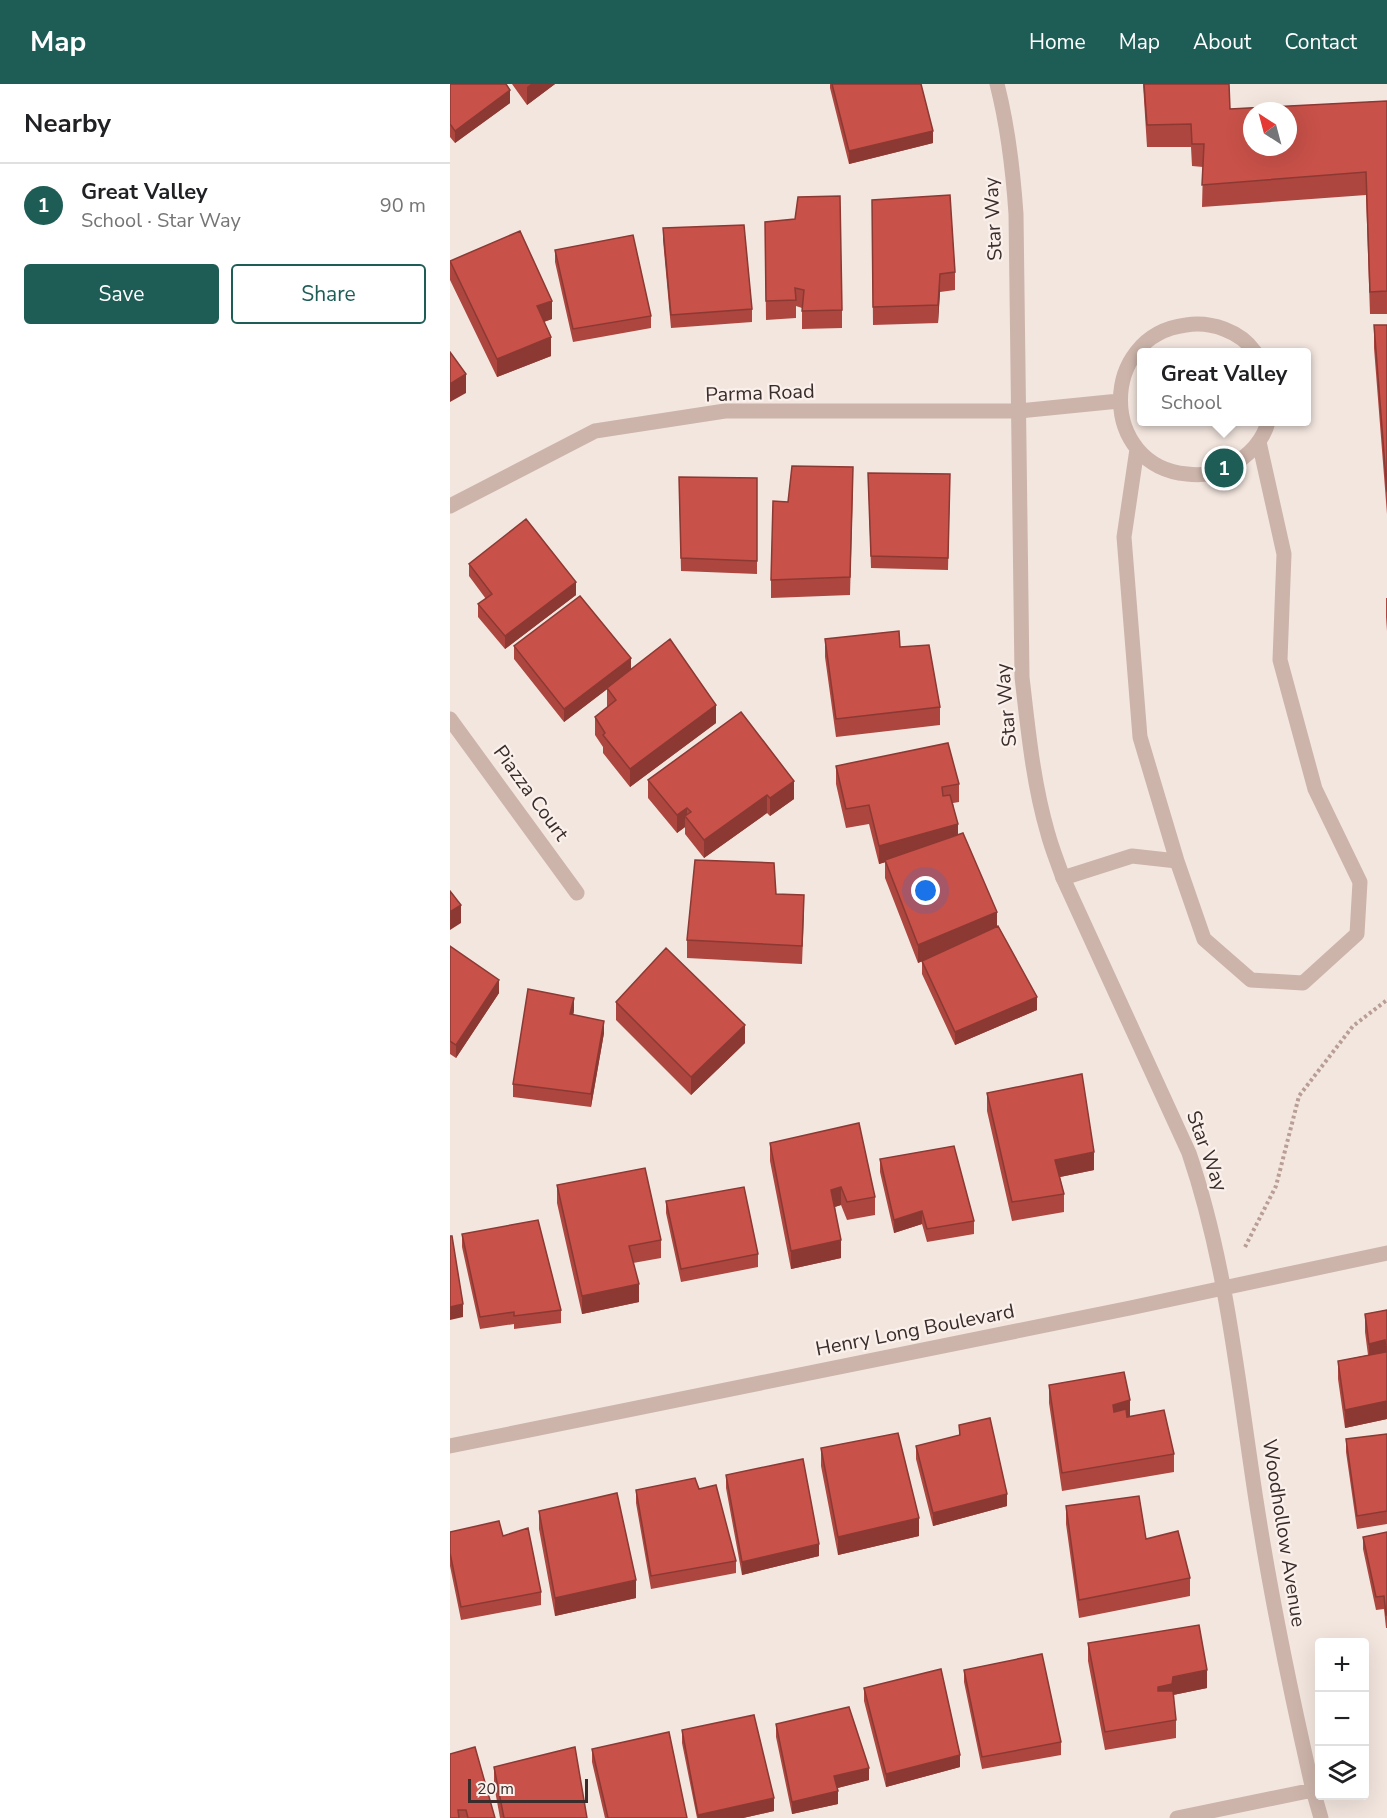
<!DOCTYPE html>
<meta charset="utf-8">
<style>
body{margin:0;font-family:"Nunito Sans",sans-serif;background:#f2f2f2;color:#202124}
.controls{position:absolute;right:18px;bottom:18px;display:grid;overflow:hidden;border-radius:6px;box-shadow:0 6px 24px #0002}
.controls button{width:54px;height:54px;display:grid;place-items:center;padding:0;border:0;border-bottom:2px solid #e0e0e0;background:#fff;color:#202124;font:30px sans-serif}
.compass{position:absolute;left:793px;top:18px;width:54px;height:54px;border-radius:50%;background:#fff;box-shadow:0 6px 24px #0002;rotate:324deg}
.scale{position:absolute;left:18px;bottom:15px;width:120px;box-sizing:border-box;padding-left:6px;border:3px solid #3a2c2a;border-top:0;font-size:16px;line-height:21px;white-space:nowrap;color:#3a2c2a;-webkit-text-stroke:4px #fbf1ec;paint-order:stroke}
.you{position:absolute;left:476px;top:807px;width:21px;height:21px;margin:-15px;border:4px solid #fff;border-radius:50%;background:#1a73e8;box-shadow:0 0 0 9px #1a73e833}
.badge{display:grid;place-items:center;width:39px;height:39px;border-radius:50%;background:#1e5c56;color:#fff;font-size:20px;font-weight:700}
.pin{position:absolute;translate:-50% -50%;border:3px solid #fff;box-shadow:0 2px 6px #0006}
.popup{position:absolute;left:687px;top:264px;width:174px;height:78px;box-sizing:border-box;display:grid;place-content:center;border-radius:6px;background:#fff;filter:drop-shadow(0 2px 4px #0005);font-size:20px;white-space:nowrap;color:#757577}
.popup b{font-size:22px;color:#202124}
.popup::after{content:'';position:absolute;left:50%;top:100%;margin-left:-12px;border:12px solid transparent;border-top-color:#fff}
.list{margin:0;padding:0;list-style:none}
h2{display:flex;justify-content:space-between;align-items:center;height:78px;margin:0;padding:0 24px;font-size:26px}
h2 small{font-size:20px;font-weight:400;color:#757577}
.list li{display:grid;grid-template-columns:39px 1fr auto;gap:18px;align-items:center;box-sizing:border-box;height:84px;padding:0 24px;border-top:2px solid #e0e0e0}
.list b{display:block;font-size:22px;white-space:nowrap}
.list p{margin:0;font-size:20px;white-space:nowrap;color:#757577}
.list em{font-size:20px;font-style:normal;color:#757577}
.actions{display:flex;gap:12px;padding:18px 24px}
.actions a{flex:1;padding:14px 0;border:2px solid #1e5c56;border-radius:6px;text-align:center;font-size:21px;color:#1e5c56}
.actions .main{background:#1e5c56;color:#fff}
.icon{flex:none;width:33px;height:33px;fill:none;stroke:currentColor;stroke-width:2;stroke-linecap:round;stroke-linejoin:round}
.map{position:relative;flex:none;width:937px;height:1734px;overflow:hidden}
header{display:flex;align-items:center;gap:36px;box-sizing:border-box;height:84px;padding:0 30px;background:#1e5c56;color:#fff}
header strong{font-size:28px}
nav{display:flex;gap:33px;margin-inline-start:auto;font-size:21px}
main{display:flex}
aside{flex:1;background:#fff}
.map>svg:first-child{display:block}
</style>
<header>
<strong>Map</strong>
<nav><a>Home</a><a>Map</a><a>About</a><a>Contact</a></nav>
</header>
<main>
<aside>
<h2>Nearby<small></small></h2>
<ul class="list">
<li><span class="badge">1</span><div><b>Great Valley</b><p>School · Star Way</p></div><em>90 m</em></li>
</ul>
<div class="actions"><a class="main">Save</a><a>Share</a></div>
</aside>
<div class="map">
<svg width="937" height="1734" viewBox="0 0 937 1734">
<rect width="100%" height="100%" fill="#f3e6df"/>
<g fill="none" stroke-linecap="round" stroke-linejoin="round">
<path stroke="#b89e95" stroke-width="4" stroke-dasharray="3 3" stroke-linecap="butt" d="M795 1163 826 1102 849 1012 903 942 937 916"/>
<path stroke="#ccb4aa" stroke-width="15" d="M805 268C790 247 761 237 736 241 648 252 649 382 737 390 753 392 767 390 781 382 798 372 813 357 818 338
M569 327 669 317
M687 365 674 453 690 653 727 777 754 855 801 896 853 899 907 850 910 798 865 705 830 576 834 470 809 358
M613 794 682 772 727 777"/>
<path stroke="#ccb4aa" stroke-width="15" d="M547 0C558 43 563 86 566 130L572 593C578 645 583 699 598 750 602 765 608 779 613 794L739 1069C777 1181 788 1299 806 1416 821 1514 841 1610 863 1706L871 1734
M0 422 145 347 275 327H569
M0 635 127 809
M0 1362 680 1224 937 1169
M727 1734 863 1706"/>
</g>
<path fill="#ac463f" d="M0 0 60 19 5 59 0 53Z
M62 0H105L77 21Z
M380 0H471L483 59 399 80 380 4Z
M693 0H779L780 25 937 17V230H920L916 111 752 123 753 83 742 82 741 63H697Z
M422 116 505 188V206L490 208 488 239 423 241Z
M315 138 392 226V244L352 245V224L346 222V234L316 236Z
M213 144 302 225V238L221 244 213 156Z
M105 166 201 232V244L123 258 105 178Z
M0 177 102 235 94 238 101 272 47 293 0 196Z
M924 241H937V430L924 264Z
M418 389 500 390 498 486 421 484Z
M229 393 307 394V490L231 487Z
M403 401 400 511 321 514V496L338 418Z
M19 480 126 511 55 565 28 533V520L36 515 19 492Z
M936 514H937V547L936 533Z
M375 555 450 563 490 623V641L386 653 375 573Z
M64 562 181 585 266 639 180 703 153 669V663L145 651V633L157 623V605L114 638 64 575Z
M291 628 344 715 320 732 317 729 254 774 235 750V743L227 749 198 714V696Z
M386 682 509 700V718L503 719 508 750 547 842 587 926 505 961 472 890V877L468 879 435 794V778L429 780 419 740 396 744 386 700Z
M326 810 354 829 352 880 237 874V856Z
M0 862 49 909 6 974 0 970Z
M166 918 295 959 241 1011 166 936Z
M124 927 123 931 154 949 141 1023 63 1013V1000Z
M537 1009 644 1086 610 1093 614 1110V1128L562 1137 537 1027Z
M320 1059 425 1113V1131L397 1136 391 1121 385 1123 391 1174 341 1185 320 1077Z
M430 1075 524 1137V1150L477 1158 472 1140 444 1149 430 1088Z
M107 1101 211 1156V1174L183 1179 189 1218 132 1230 107 1119Z
M216 1117 308 1170V1183L231 1198 216 1129Z
M12 1150 111 1226V1239L64 1245V1240L30 1245 12 1163Z
M937 1226V1335L895 1344 888 1295V1277L918 1271 915 1248V1230Z
M599 1301 724 1370V1388L612 1407 599 1319Z
M509 1341 557 1422 483 1442 466 1375V1362L509 1352Z
M937 1350V1440L907 1445 896 1368V1355Z
M371 1364 469 1452 388 1471 371 1382Z
M276 1391 369 1472 292 1491 276 1404Z
M249 1405 286 1477V1489L201 1505 186 1419V1406Z
M616 1422 696 1455 740 1494V1512L629 1534 616 1440Z
M89 1427 186 1514 105 1532 89 1445Z
M0 1448 91 1508V1521L11 1536 0 1482Z
M937 1448V1544H936L934 1525 926 1526 913 1465V1453Z
M638 1559 757 1604 723 1611 726 1636V1654L655 1666 638 1577Z
M514 1586 611 1658V1671L532 1685 514 1598Z
M414 1604 510 1683 436 1703 414 1617Z
M326 1640 419 1696 387 1704 388 1720 342 1730 326 1653Z
M232 1646 324 1727 293 1734H247L232 1659Z
M142 1665 237 1734H155L142 1678Z
M0 1670 45 1734H0Z
M44 1683 137 1734H50L44 1701Z"/>
<path fill="#8c3933" d="M81 0H105L77 21V3Z
M60 6V19L5 59V47Z
M483 47V59L399 80V67Z
M490 190V208L488 239V221Z
M102 217V235L87 240V222Z
M101 253V272L47 293V275Z
M16 290V309L0 318V300Z
M126 498V511L55 565V552Z
M181 574V587L114 638V625Z
M266 621V639L180 703V685Z
M344 697V715L320 732V714Z
M317 711V729L254 774V756Z
M237 724V735L235 732V743L227 749V731Z
M508 740V758L429 780V762Z
M11 821V839L0 846V828Z
M547 828V846L468 879V861Z
M49 896V909L6 974V961Z
M587 913V926L505 961V948Z
M124 914V927L120 943V930Z
M154 937V949L141 1023V1010Z
M295 941V959L241 1011V993Z
M644 1068V1086L605 1094V1076Z
M391 1103V1121L381 1124V1106Z
M472 1127V1140L444 1149V1136Z
M391 1156V1174L341 1185V1167Z
M189 1200V1218L132 1230V1212Z
M13 1220V1233L0 1236V1223Z
M935 1256V1275L919 1278V1260Z
M680 1316V1334L663 1339V1321Z
M937 1317V1335L895 1344V1326Z
M557 1410V1422L483 1442V1429Z
M469 1434V1452L388 1471V1453Z
M369 1460V1472L292 1491V1478Z
M186 1496V1514L105 1532V1514Z
M757 1586V1604L723 1611 708 1621V1603L723 1593Z
M510 1671V1683L436 1703V1690Z
M419 1684V1696L384 1705V1692Z
M388 1707V1720L342 1730V1718Z
M324 1714V1727L293 1734H248V1731Z"/>
<path fill="#c85149" stroke="#8c3933" stroke-width="1.5" fill-rule="evenodd" d="M0 0H56L60 6 5 47 0 40Z
M382 0H471L483 47 399 67Z
M694 0H779L780 25 937 17V207L920 208 916 88 752 101 754 60H742L741 40 697 41ZM802 27H838V63H802Z
M500 111 505 188 490 190 488 221 423 223 422 116Z
M390 112 392 226 352 227 354 206 345 204 346 216 316 217 315 138 345 135 348 113Z
M294 141 302 225 221 231 213 144Z
M70 147 102 217 87 222 101 253 47 275 0 177Z
M183 151 201 232 123 245 105 166Z
M924 241H937V408Z
M0 268 16 290 0 300Z
M342 382 403 383 400 493 321 496 323 417 338 418Z
M418 389 500 390 498 474 421 472Z
M229 393 307 394V477L231 474Z
M76 435 126 498 55 552 28 520 42 510 19 480Z
M130 512 181 574 114 625 64 562Z
M449 547 450 563 479 561 490 623 386 635 375 555Z
M220 555 266 621 180 685 153 651 155 649 145 633 166 616 157 604Z
M291 628 344 697 320 714 317 711 254 756 235 732 241 728 237 724 227 731 198 696Z
M498 659 509 700 492 703 493 712 500 711 508 740 429 762 419 721 396 725 386 682Z
M513 749 547 828 468 861 435 776Z
M245 776 324 779 326 810 354 811 352 862 237 856Z
M0 807 11 821 0 828Z
M548 842 587 913 505 948 472 877Z
M0 862 49 896 6 961 0 957Z
M216 864 295 941 241 993 166 918Z
M78 905 124 914 120 930 154 937 141 1010 63 1000Z
M632 990 644 1068 605 1076 614 1110 562 1118 537 1009Z
M409 1039 425 1113 397 1118 391 1103 381 1106 391 1156 341 1167 320 1059Z
M504 1062 524 1137 477 1145 472 1127 444 1136 430 1075Z
M195 1084 211 1156 179 1162 189 1200 132 1212 107 1101Z
M294 1103 308 1170 231 1185 216 1117Z
M88 1136 111 1226 64 1232V1228L30 1233 12 1150Z
M0 1152H2L13 1220 0 1223Z
M937 1226V1317L895 1326 888 1277 936 1268 935 1256 919 1260 915 1230Z
M674 1288 680 1316 663 1321 664 1328 676 1325 677 1333 714 1326 724 1370 612 1389 599 1301Z
M540 1334 557 1410 483 1429 466 1362 510 1351 509 1341Z
M448 1349 469 1434 388 1453 371 1364Z
M937 1350V1427L907 1432 896 1355Z
M353 1375 369 1460 292 1478 276 1391Z
M245 1394 249 1405 266 1401 286 1477 201 1492 186 1406Z
M167 1409 186 1496 105 1514 89 1427Z
M689 1412 696 1455 728 1447 740 1494 629 1516 616 1422Z
M49 1437 53 1452 78 1444 91 1508 11 1523 0 1469V1448Z
M937 1448V1531H936L934 1512 926 1513 913 1453Z
M749 1541 757 1586 723 1593 722 1600 708 1603V1607H723L726 1636 655 1648 638 1559Z
M592 1570 611 1658 532 1673 514 1586Z
M491 1585 510 1671 436 1690 414 1604Z
M399 1623 419 1684 384 1692 388 1707 342 1718 326 1640Z
M304 1631 324 1714 248 1731 232 1646Z
M219 1648 237 1734H158L142 1665Z
M25 1663 45 1734H18L16 1726H8L9 1734H0V1670Z
M125 1663 137 1734H54L44 1683Z"/>
<g text-anchor="middle" dominant-baseline="central" stroke-width="4.5" stroke-linejoin="round" paint-order="stroke">
<g font-size="20" fill="#3a2c2a" stroke="#fbf1ec">
<text transform="translate(543 135) rotate(-93)">Star Way</text>
<text transform="translate(310 309) rotate(-2)">Parma Road</text>
<text transform="translate(556 621) rotate(-95)">Star Way</text>
<text transform="translate(81 709) rotate(54)">Piazza Court</text>
<text transform="translate(757 1067) rotate(70)">Star Way</text>
<text transform="translate(465 1246) rotate(-11)">Henry Long Boulevard</text>
<text transform="translate(834 1449) rotate(81)">Woodhollow Avenue</text>
</g>
</g>
</svg>
<div class="controls">
<button>+</button>
<button>−</button>
<button><svg class="icon" aria-label="layers" viewBox="0 0 24 24"><path d="M12 4l9 5-9 5-9-5zM3 14l9 5 9-5"/></svg></button>
</div>
<svg class="compass" viewBox="-18 -18 36 36"><path d="M0-13l5 13h-10z" fill="#e53935"/><path d="M0 13l5-13h-10z" fill="#757577"/></svg>
<div class="scale">20 m</div>
<div class="you"></div>
<div class="pin badge" style="left:774px;top:384px">1</div>
<div class="popup"><b>Great Valley</b>School</div>
</div>
</main>
